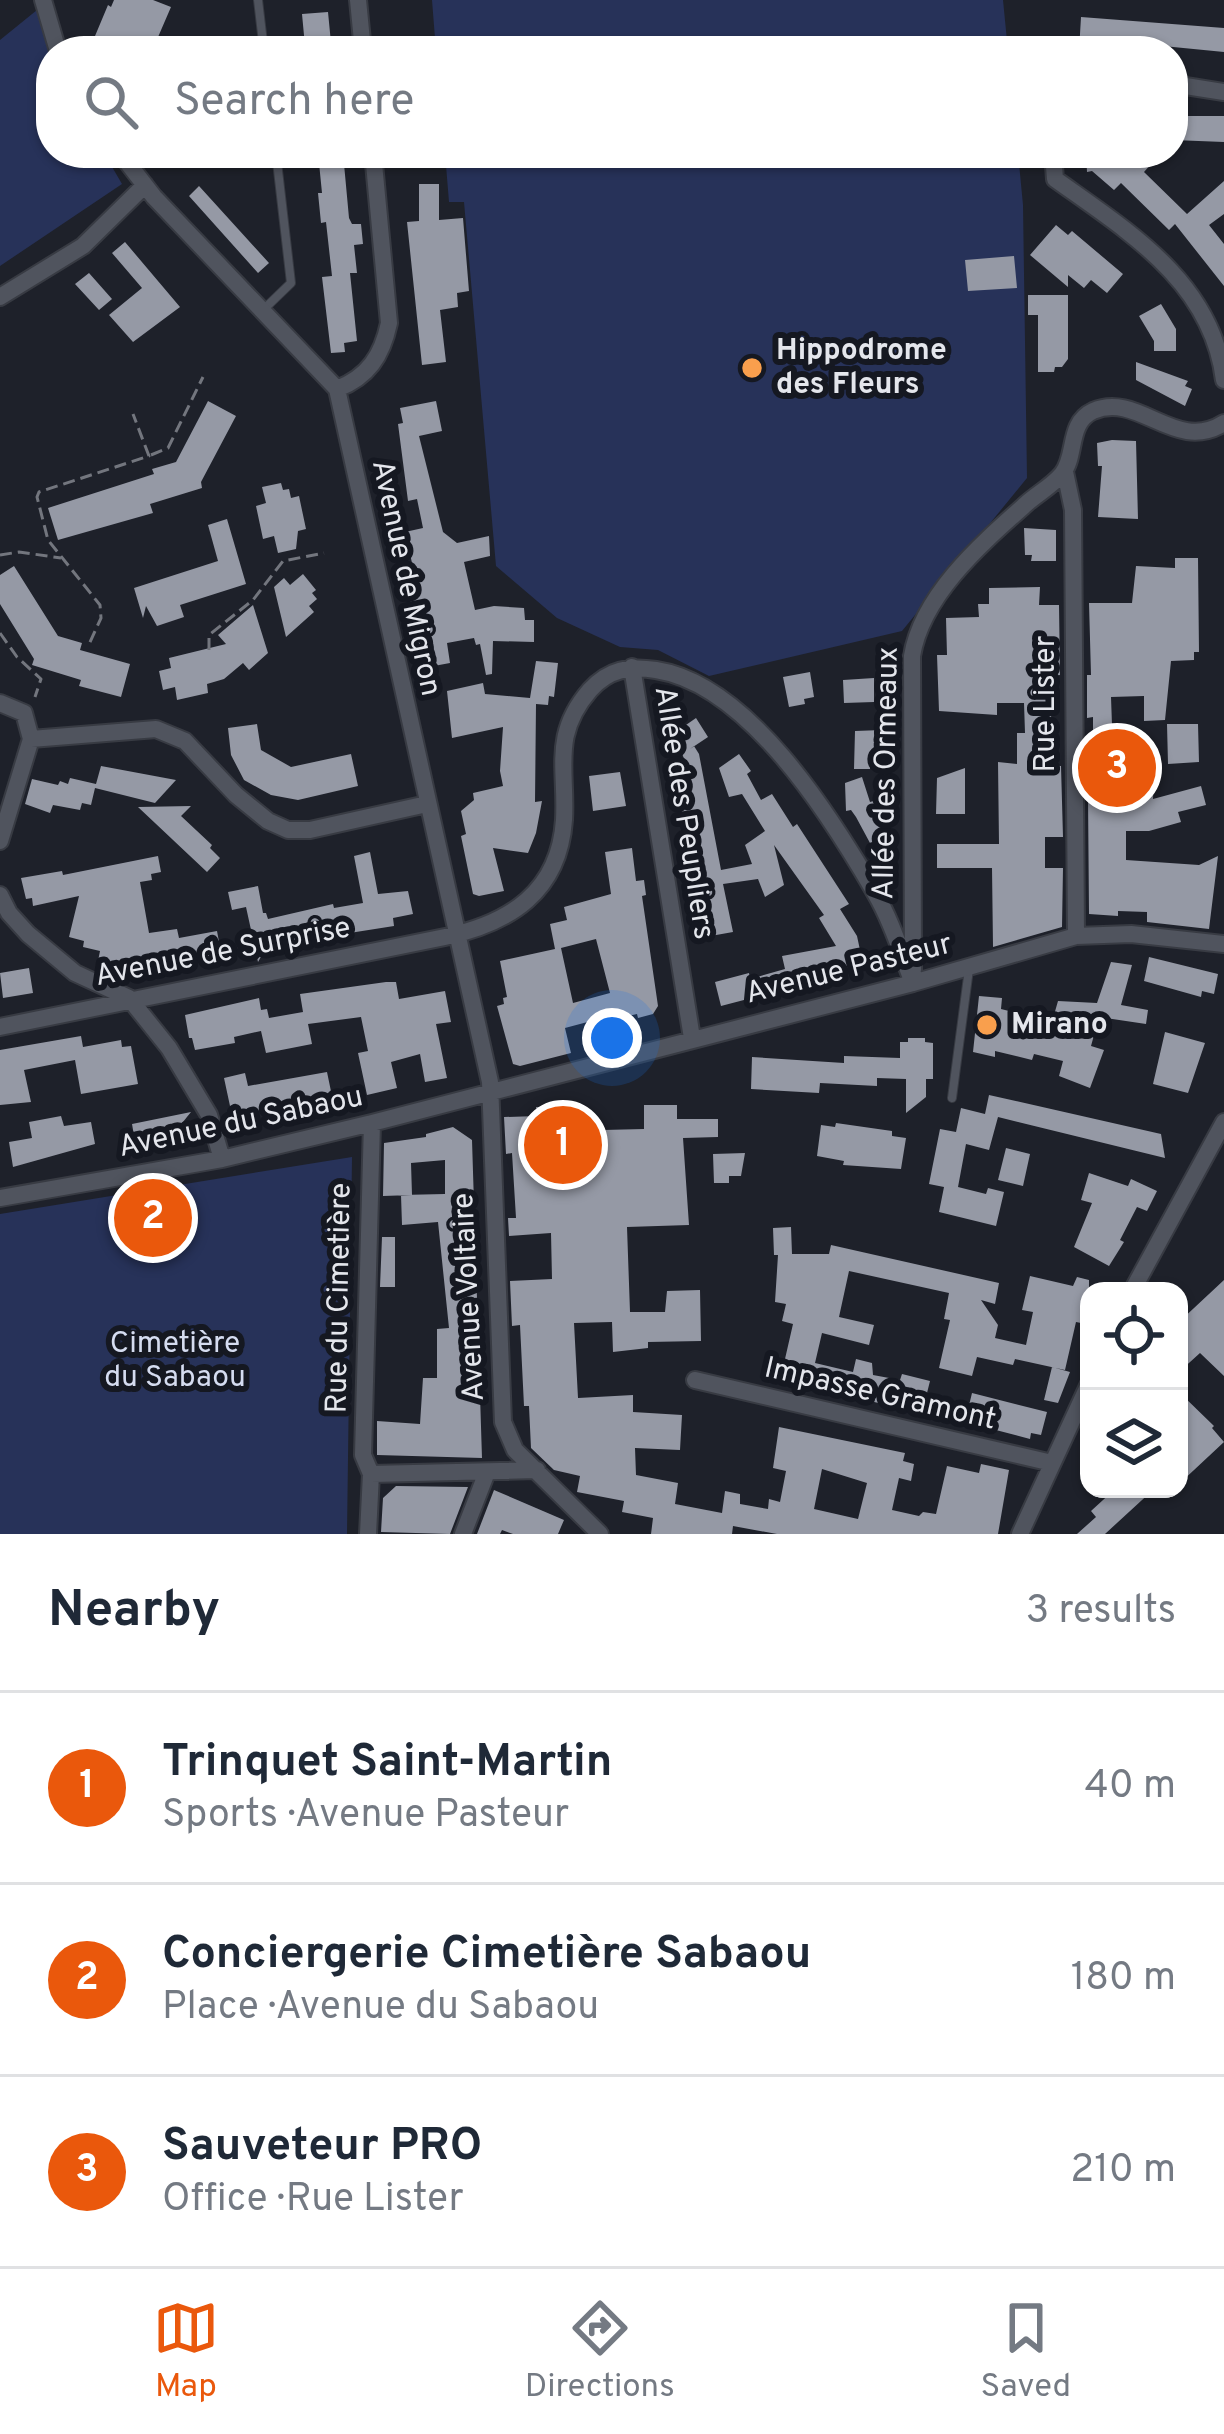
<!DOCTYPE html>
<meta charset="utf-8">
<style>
body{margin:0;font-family:Overpass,sans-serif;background:#f2f2f3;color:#1f2937}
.controls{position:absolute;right:36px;bottom:36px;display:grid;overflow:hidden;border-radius:24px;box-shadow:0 3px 9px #0004}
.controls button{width:108px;height:108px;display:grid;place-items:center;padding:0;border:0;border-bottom:3px solid #e0e1e3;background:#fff;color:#1f2937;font:60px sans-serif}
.you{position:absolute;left:612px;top:1038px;width:42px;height:42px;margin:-30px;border:9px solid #fff;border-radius:50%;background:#1a73e8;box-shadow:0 0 0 18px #1a73e833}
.badge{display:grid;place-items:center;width:78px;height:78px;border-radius:50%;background:#ea580c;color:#fff;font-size:39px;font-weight:700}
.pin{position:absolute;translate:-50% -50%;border:6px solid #fff;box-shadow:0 3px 12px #0006}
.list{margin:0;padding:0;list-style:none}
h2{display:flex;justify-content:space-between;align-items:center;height:156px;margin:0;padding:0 48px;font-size:51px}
h2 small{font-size:39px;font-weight:400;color:#747a83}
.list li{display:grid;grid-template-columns:78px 1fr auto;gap:36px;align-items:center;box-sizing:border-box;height:192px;padding:0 48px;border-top:3px solid #e0e1e3}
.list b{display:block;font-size:45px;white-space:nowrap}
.list p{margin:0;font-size:39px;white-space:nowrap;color:#747a83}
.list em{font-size:39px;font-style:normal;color:#747a83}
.icon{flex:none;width:66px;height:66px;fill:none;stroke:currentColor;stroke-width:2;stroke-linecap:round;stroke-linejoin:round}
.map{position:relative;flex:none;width:1224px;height:1534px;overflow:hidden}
.search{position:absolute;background:#fff;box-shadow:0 3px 9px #0004;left:36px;right:36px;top:36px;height:132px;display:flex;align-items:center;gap:30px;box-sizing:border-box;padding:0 42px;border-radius:48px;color:#747a83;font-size:45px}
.sheet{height:732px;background:#fff}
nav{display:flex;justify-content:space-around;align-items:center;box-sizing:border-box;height:168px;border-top:3px solid #e0e1e3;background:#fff;font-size:33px;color:#747a83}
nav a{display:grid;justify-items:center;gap:6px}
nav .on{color:#ea580c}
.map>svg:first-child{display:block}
</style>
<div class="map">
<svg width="1224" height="1534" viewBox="0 0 1224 1534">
<rect width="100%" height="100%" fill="#1e212a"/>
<path fill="#273259" d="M432 0H1003L1008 51H436Z
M37 10 52 51 51 153H104L122 184 0 266V40Z
M445 153H1018L1023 205 1027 478 902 631 709 676 658 650 620 647 557 618 496 566 464 202H449Z
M352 1157 347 1534H0V1214Z"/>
<path fill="#9599a5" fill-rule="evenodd" d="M114 0H153L171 7 152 51H126L95 36 108 5 111 7Z
M328 12 331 43 305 46 302 14Z
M1081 17 1224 28V52L1163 46 1162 51H1079Z
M1173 116H1224V142L1173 140Z
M318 153H343L349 218 352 224H361L363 244 354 245 357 273H350L357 341 344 343 345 352 331 353 322 277 332 276 326 222 321 223 318 193H322Z
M1086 153H1129L1152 163 1144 172 1187 214 1224 181V214L1209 225 1224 244V286L1175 224 1169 230 1121 183 1114 190 1092 171 1087 172Z
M419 184H439V220L463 218 469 291 457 293 458 307 440 310 446 362 422 365 407 222 419 221Z
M199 186 269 263 258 273 189 196Z
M1056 225 1068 235 1072 231 1123 274 1107 293 1091 280 1084 288 1068 275V287L1030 255Z
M125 242 180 307 133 342 109 315 142 288 112 253Z
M1014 256 1017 288 968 291 965 260Z
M89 273 112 299 99 310 75 284Z
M1028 295H1068V359L1062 367H1055L1054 372H1038V315H1028Z
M1161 304 1176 329V351H1154V341L1139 316Z
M1136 362 1188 381 1185 386 1192 389 1185 406 1136 380Z
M208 401 236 416 201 482 202 488 150 504 153 513 58 540 48 508 154 474 152 469 176 462Z
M436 401 442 431 419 436 443 532 457 543 489 536 490 556 464 562 475 610 494 606 524 608 525 620H534V642L493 641 492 674 486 675 480 644 476 645 474 638 447 643 450 663 423 668 406 587 417 585 405 532 423 528 417 499 408 501 398 424 403 423 400 408Z
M1112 440 1136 441 1138 519 1098 517 1102 466H1098L1097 443Z
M281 483 283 490 289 489 291 498 299 496 306 529 298 531 296 549 278 553 274 536 263 539 256 506 266 503 262 487Z
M227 519 246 584 180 605 184 617 157 626 146 606 143 618 134 588 218 561 208 525Z
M1024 528 1056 530V561H1031L1032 555H1025Z
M1175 558H1198L1199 652H1194V660L1171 661 1165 720 1144 721V696L1111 697 1112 725H1124L1125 755H1155L1153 799 1201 786 1206 805 1178 812 1181 822 1149 831H1126V860L1199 865 1218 856 1209 929 1147 922V912L1118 911V916L1089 914 1088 796H1110V749L1093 750V717L1087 718V675H1091L1089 603H1132L1136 566 1175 568Z
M14 566 58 636 82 643 80 650 130 664 121 697 79 686 81 680 32 665 34 659 0 604V575Z
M303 574 316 590 312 593 317 599 309 606 314 612 286 637 274 587 284 578 290 585Z
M1040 587 1039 605H1059L1060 675 1052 676 1050 765 1061 766 1063 837H1045V868H1063L1062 927 993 947 992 868H937V844H999L998 762 1017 764V733H1025L1024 703H997V715L939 711 937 655H947L946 618 979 617 978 604H989V588Z
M253 605 268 653 249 670 243 663 224 679 207 684 208 693 177 700 175 687 163 690 159 671 171 668 169 658 226 644 218 635Z
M536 661 558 663 554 697 549 696 548 705 536 704 535 802 542 801 536 833 528 853 493 848 504 891 479 896 473 894 461 836 466 834 461 811 474 800 473 793 503 786 500 771 503 727 452 738 447 691 483 683 485 694 530 698Z
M810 672 814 697 804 699 805 704 789 707 783 677Z
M874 678V702L844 703 843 680Z
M696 718 708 737 690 749 694 746 699 754 721 870 752 864 745 845 765 831 742 794 729 797 719 768 739 754 751 771 747 774 761 800 772 794 793 827 797 824 849 904 840 909 857 936 863 964 810 978 813 989 788 996 786 989 721 1006 715 982 749 973 750 979 785 969 782 956 836 946 819 918 824 915 774 845 784 885 765 897 758 879 723 884 733 932 705 937 697 888 684 890 681 878 694 875 680 802 672 782 692 776 673 734Z
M257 724 261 750 291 767 351 754 358 786 298 800 271 795 244 780 231 755 228 728Z
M1167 724H1198L1199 762 1168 764Z
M882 730V758H870V769H854L855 731Z
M101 766 176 780 155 803 95 788 91 805 82 803 80 810 53 805 50 813 25 804 32 779 58 785 60 781 68 784 70 778 96 784Z
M965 768V814H936L937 778Z
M620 772 626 806 593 811 589 776Z
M862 777 870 802 877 800 889 836 870 843 856 817 851 810 846 811 845 783Z
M191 806 181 816 212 845 210 848 220 858 207 872 138 807Z
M632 848 636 881 644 880 646 895 642 896 658 1006 653 1014 638 1018 637 1014 611 1020 610 1016 565 1028 571 1053 520 1066 513 1064 497 1006 504 1004 503 998 507 997 500 961 555 949 550 924 567 920 564 907 611 894 605 852ZM596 939 610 993 573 1003 561 948Z
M370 852 378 894 408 891 413 914 393 918 394 926 267 946 258 962 246 907 232 910 228 892 258 886 263 913H266L268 919 333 904 334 908 363 903 354 856Z
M158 856 161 872 151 874 152 880 140 882 149 933 177 929 179 938 217 931 222 958 154 967 153 961 114 968 98 961 100 951 83 947 84 941 69 937 79 896 33 906 32 898 26 899 21 878 62 871 63 875Z
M1149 957 1218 974 1214 994 1202 991 1201 997 1144 981Z
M1111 962 1132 965 1121 1005 1148 1010 1146 1024 1099 1017 1091 1046 1104 1050 1090 1088 1059 1076 1063 1061 1034 1054 1032 1060 995 1051V1057L973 1052 979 996 1002 998 1001 1009 1052 1022 1058 1001 1097 1003Z
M29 968 33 993 3 998 0 973Z
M386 982H396L399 999 445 991 451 1022 436 1024 447 1078 425 1082 420 1054 391 1062 397 1088 367 1095 358 1053 368 1051 361 1017 308 1024 312 1044 266 1053 261 1031 234 1037 235 1043 195 1050 192 1038H189L185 1015 259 998 261 1010 267 1009 269 1018 303 1012 300 994Z
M1165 1032 1205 1043 1188 1093 1153 1084Z
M81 1036 83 1047 121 1040 122 1047 131 1046 138 1084 81 1094 75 1060 24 1070 31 1102 0 1105V1050Z
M908 1038H925V1042L933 1043V1079H926V1097L906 1113V1079L877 1078V1086L820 1083 819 1093 751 1089 752 1057 844 1063V1056L900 1058V1042H908Z
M327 1072 333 1101 291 1109 293 1116 268 1121 266 1109 235 1115 233 1105 230 1106 224 1078 245 1073 248 1086Z
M989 1095 1161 1134 1165 1158 998 1117 989 1150 966 1144 958 1187 986 1194 988 1188 1004 1192 996 1226 939 1212 944 1187 929 1184 940 1129 956 1132 961 1108 985 1114Z
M644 1105H677V1119H718V1137L683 1138 689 1225 627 1227 630 1312H665L667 1291 700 1290 701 1341 648 1342V1348L613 1352 612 1322 574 1323 578 1398 633 1395V1412L682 1415 680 1450 635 1448 636 1475 678 1483 675 1504 722 1513 725 1491 740 1494V1504L768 1509 769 1499 780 1502 786 1471 773 1468 779 1427 905 1453 903 1461 914 1464 911 1481 899 1478 892 1510 919 1516 923 1512 936 1514 947 1466 979 1473 981 1464 1009 1470 998 1534H777L733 1526 732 1534H651L653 1518 622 1512 624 1501 577 1492 580 1476 554 1470 531 1448 529 1406H524L520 1325 512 1326 510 1281 552 1279 551 1233 509 1236 508 1218H516L512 1153 506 1154 504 1117 537 1116 536 1107 580 1106 581 1125 602 1124 603 1130 644 1129ZM822 1469 867 1483 858 1519 814 1509Z
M191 1112 170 1138 136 1147 132 1124Z
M61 1116 64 1126 91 1122 95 1144 13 1167 9 1142 32 1138 29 1122Z
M836 1123 892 1131V1136L906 1138 901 1169 843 1165 844 1161 817 1156 821 1125 835 1127Z
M453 1127 472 1140 482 1458 377 1455V1421L420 1424 423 1378H437V1329L449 1328 438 1222 402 1225 401 1195 445 1194V1160L411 1163 412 1195 383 1196 384 1143 426 1137V1134Z
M1006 1148 1030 1154 1023 1186 998 1180Z
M745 1153 741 1176H729V1183H714L713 1154Z
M1089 1173 1128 1186 1131 1179 1157 1191 1147 1211 1137 1207 1120 1240 1124 1242 1109 1266 1074 1247 1092 1203 1081 1200Z
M791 1227 792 1254H829L831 1245 999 1283 995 1304 981 1300 998 1325 995 1338 1026 1345 1033 1312 1022 1310 1030 1276 1073 1286 1077 1277 1089 1280V1317L1086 1324 1076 1322 1065 1370 1015 1359 1013 1365 977 1357 972 1376 939 1368 950 1320 944 1319 949 1293 849 1271 839 1317 874 1325 869 1345 822 1333 815 1363 853 1372 856 1359 872 1363 873 1375 900 1380 902 1374 930 1381 922 1413 822 1390 824 1382 782 1372 793 1324 782 1321 786 1304 775 1302 778 1255H774L773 1228Z
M382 1237H395V1287H380Z
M1224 1280V1376L1200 1353 1179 1372V1322Z
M1052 1367 1070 1372 1058 1403 1044 1400Z
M1179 1392 1214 1426 1212 1428 1224 1442 1179 1484Z
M972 1393 1047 1412 1041 1435 1031 1433 1030 1439 965 1422Z
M396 1486 468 1487 450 1534 381 1532 383 1498Z
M1115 1489H1154L1105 1534H1077L1096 1517 1091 1511Z
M494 1490 564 1520 558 1534H513L502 1530 500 1534H477Z"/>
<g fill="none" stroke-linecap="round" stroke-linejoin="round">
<defs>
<path id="lane" d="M258 0 264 51
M262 311 291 283 276 153
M952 1098 969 969"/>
<path id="street" d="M43 0 58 51
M358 0 363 51
M1173 84 1224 92
M120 153 154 197 337 389 490 1082 503 1422 515 1450 600 1534
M1053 153 1055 179C1129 232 1212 282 1224 380
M0 297 83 246 145 185
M337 389C368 377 382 356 389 323L373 153
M1065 472 1073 510 1076 936
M632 667 692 1038
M0 703 24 713 31 739 0 841
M31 739 156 729 185 741 236 795 268 821 288 830H310L427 804
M0 895 9 913 28 934 75 973 129 998 169 1048 209 1115 222 1159
M913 970 912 656C922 595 981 544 1026 504 1037 494 1052 486 1062 474 1077 456 1067 423 1093 411 1139 391 1175 454 1224 423
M0 1027 445 937C510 923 559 892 564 820 567 769 551 735 590 690 609 669 629 666 656 670 748 684 830 815 874 891 891 920 901 952 913 983
M0 1198 222 1159 372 1123 913 983 1076 936 1131 934 1224 944
M1132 1291 1224 1122
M695 1380 1052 1463
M371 1474 537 1470
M368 1534 371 1474 363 1455 372 1123
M463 1534 487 1472
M1020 1534 1089 1384"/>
</defs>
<use href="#lane" stroke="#383b43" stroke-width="10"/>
<use href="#street" stroke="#383b43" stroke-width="20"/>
<path stroke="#73767e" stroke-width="3" stroke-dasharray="12 6" stroke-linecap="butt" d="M151 455 168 448 203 377
M0 555 19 552 61 558
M0 633 17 657 41 679 35 697
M90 642 101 618 100 605 48 540 37 497 39 492 149 456 133 414
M209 650V635L253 600 283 561 324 553"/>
<use href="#lane" stroke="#50545e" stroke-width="8"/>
<use href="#street" stroke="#50545e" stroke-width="16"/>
</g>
<g fill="#f99f4d" stroke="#151821" stroke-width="4.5">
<circle cx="752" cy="368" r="12"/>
<circle cx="987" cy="1025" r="12"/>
</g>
<g text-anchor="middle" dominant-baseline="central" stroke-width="12" stroke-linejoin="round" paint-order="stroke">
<g font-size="30" font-weight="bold" fill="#e4e6ec" stroke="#151821" text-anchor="start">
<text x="776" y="351">Hippodrome<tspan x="776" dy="34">des Fleurs</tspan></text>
<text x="1011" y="1025">Mirano</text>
</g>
<g font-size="30" fill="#e4e6ec" stroke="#151821">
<text transform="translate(405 578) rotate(78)">Avenue de Migron</text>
<text transform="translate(1046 704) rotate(-90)">Rue Lister</text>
<text transform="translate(887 773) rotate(-89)">Allée des Ormeaux</text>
<text transform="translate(683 813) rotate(81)">Allée des Peupliers</text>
<text transform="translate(223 953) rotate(-11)">Avenue de Surprise</text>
<text transform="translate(849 970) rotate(-14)">Avenue Pasteur</text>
<text transform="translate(241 1123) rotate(-12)">Avenue du Sabaou</text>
<text transform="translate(470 1297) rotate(-93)">Avenue Voltaire</text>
<text transform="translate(340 1298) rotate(-89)">Rue du Cimetière</text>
<text transform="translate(880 1395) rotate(13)">Impasse Gramont</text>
</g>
<g font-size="30" fill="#d5dcf0" stroke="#151821">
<text x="175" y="1344">Cimetière<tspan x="175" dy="34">du Sabaou</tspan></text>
</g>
</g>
</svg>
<div class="controls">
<button><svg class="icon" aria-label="locate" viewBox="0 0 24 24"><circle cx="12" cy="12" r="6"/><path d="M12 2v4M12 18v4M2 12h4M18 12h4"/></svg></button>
<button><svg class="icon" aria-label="layers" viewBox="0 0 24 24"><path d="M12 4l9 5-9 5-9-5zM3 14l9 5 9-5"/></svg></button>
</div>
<div class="you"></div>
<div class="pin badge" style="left:563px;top:1145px">1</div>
<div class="pin badge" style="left:153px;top:1218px">2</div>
<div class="pin badge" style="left:1117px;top:768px">3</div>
<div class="search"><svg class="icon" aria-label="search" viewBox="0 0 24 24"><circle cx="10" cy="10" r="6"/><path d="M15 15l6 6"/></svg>Search here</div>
</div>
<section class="sheet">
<h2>Nearby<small>3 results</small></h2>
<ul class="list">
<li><span class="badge">1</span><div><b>Trinquet Saint-Martin</b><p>Sports · Avenue Pasteur</p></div><em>40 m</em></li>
<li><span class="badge">2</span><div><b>Conciergerie Cimetière Sabaou</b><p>Place · Avenue du Sabaou</p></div><em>180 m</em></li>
<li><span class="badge">3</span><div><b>Sauveteur PRO</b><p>Office · Rue Lister</p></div><em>210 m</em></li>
</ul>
</section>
<nav>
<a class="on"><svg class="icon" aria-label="map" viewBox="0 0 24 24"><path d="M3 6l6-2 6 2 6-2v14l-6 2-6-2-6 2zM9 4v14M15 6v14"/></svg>Map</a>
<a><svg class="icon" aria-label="directions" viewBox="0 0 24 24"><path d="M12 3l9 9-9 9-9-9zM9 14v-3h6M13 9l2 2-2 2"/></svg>Directions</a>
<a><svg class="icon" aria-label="saved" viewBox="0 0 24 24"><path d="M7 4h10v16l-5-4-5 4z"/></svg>Saved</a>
</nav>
